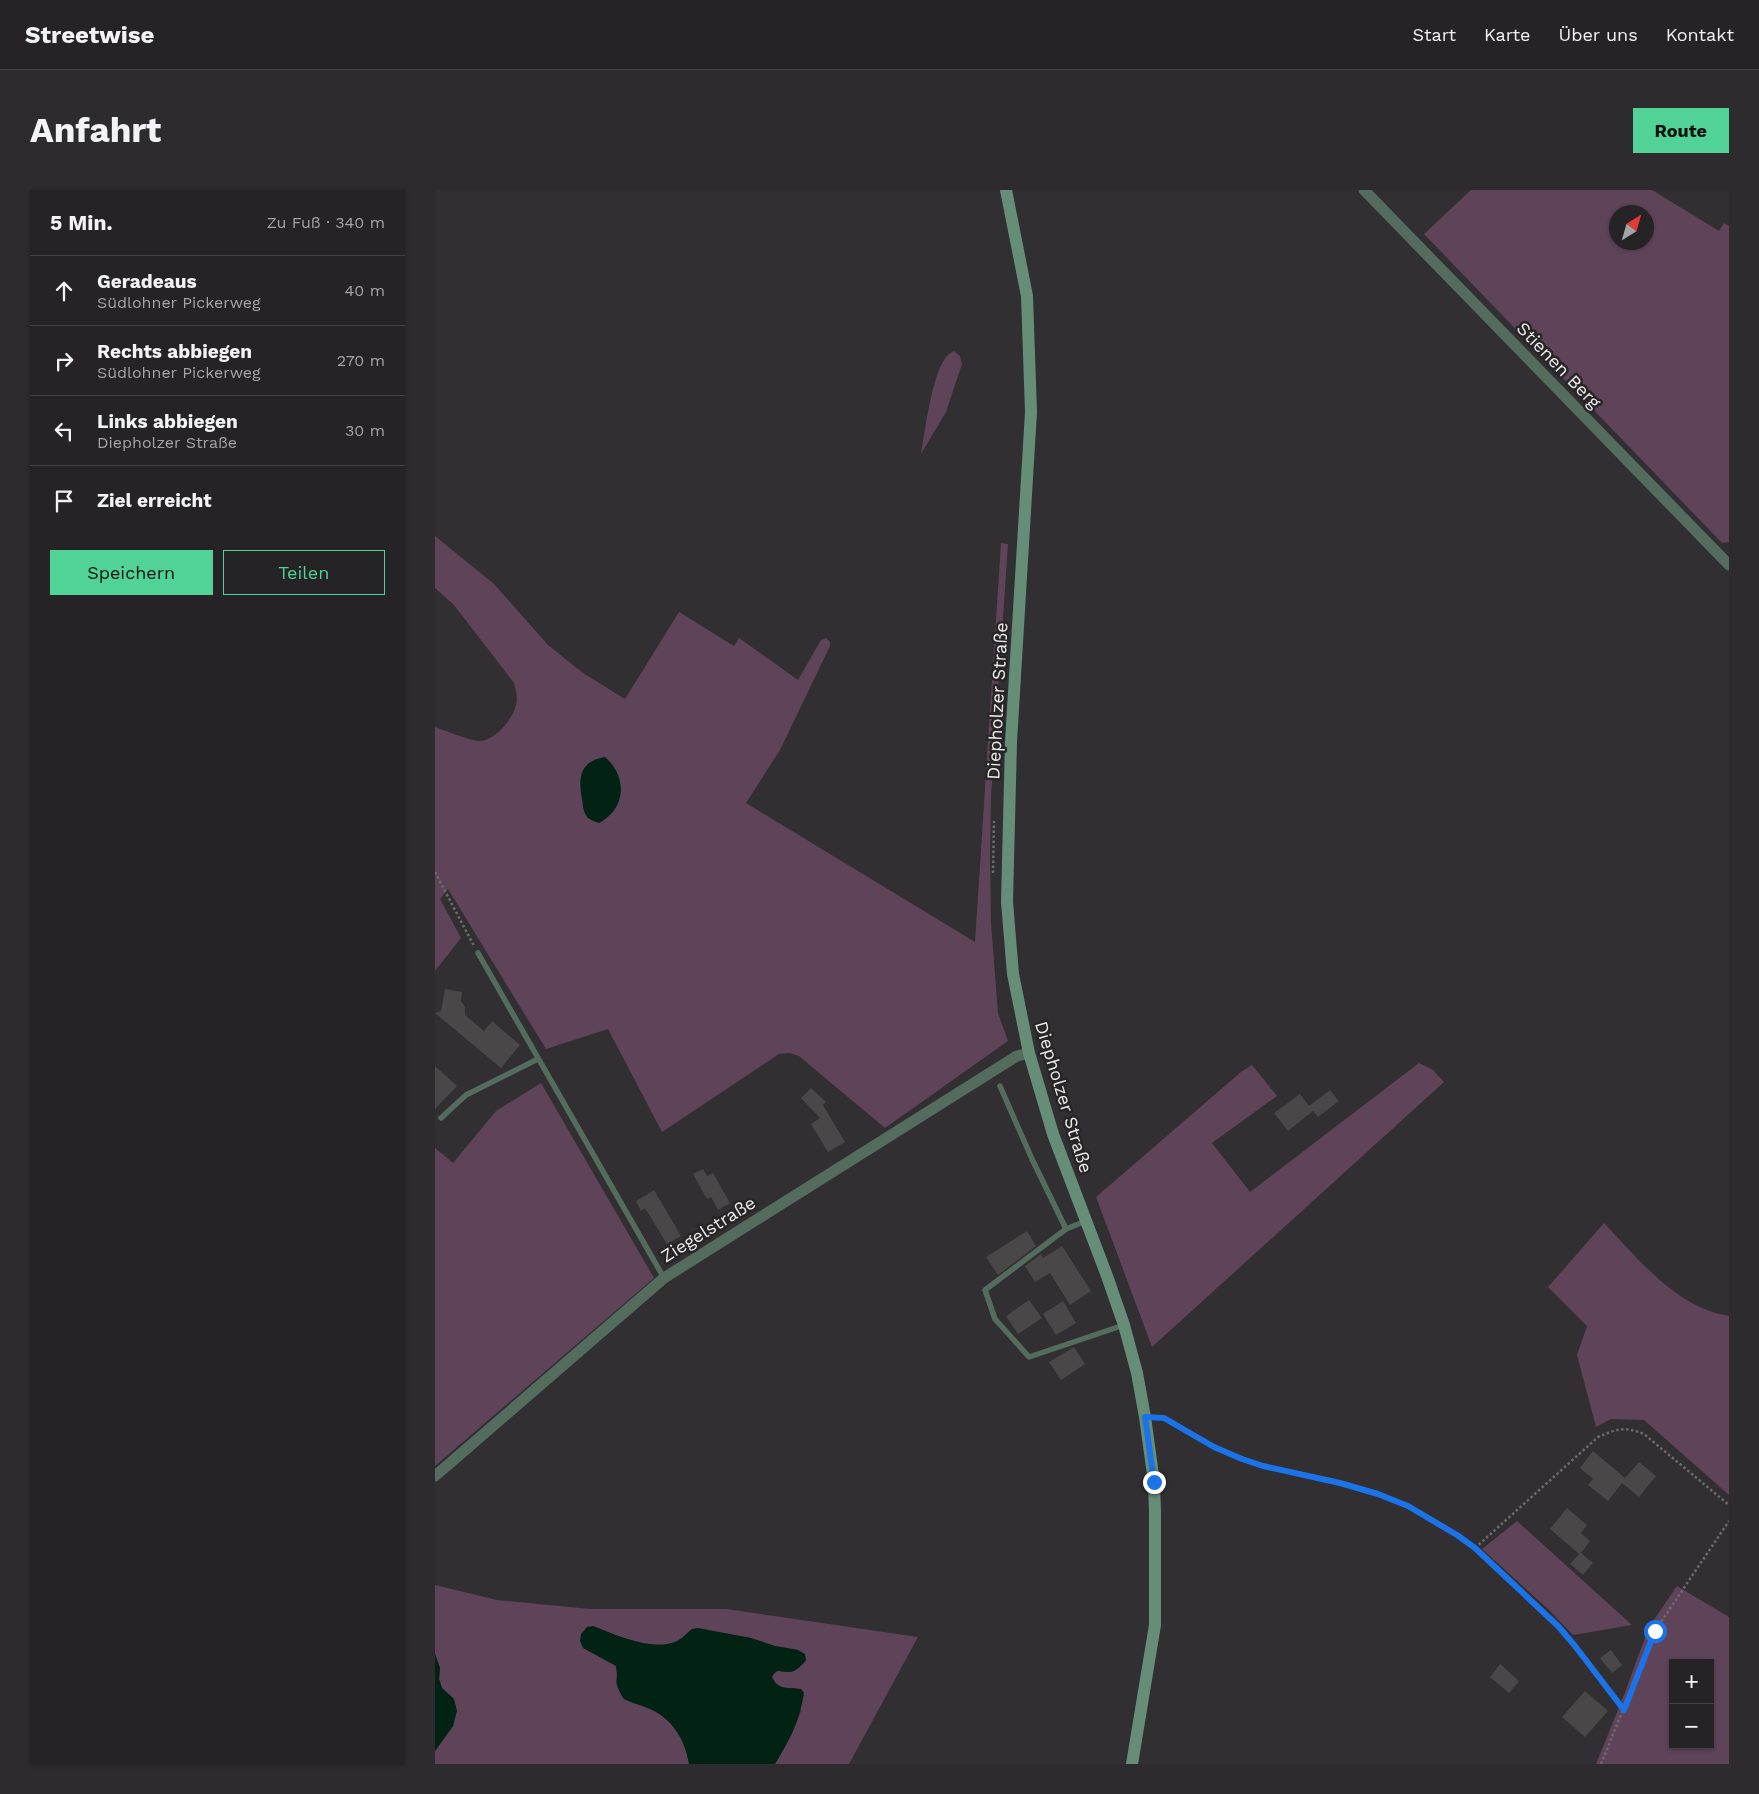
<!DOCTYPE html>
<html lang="de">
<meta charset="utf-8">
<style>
body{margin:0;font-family:"Work Sans",sans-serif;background:#2d2b2d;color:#f1f3f6}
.controls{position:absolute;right:15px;bottom:15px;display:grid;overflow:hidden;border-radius:0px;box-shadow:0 1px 4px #0004}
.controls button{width:45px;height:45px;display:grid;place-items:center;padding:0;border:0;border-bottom:1px solid #424042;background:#252325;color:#f1f3f6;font:25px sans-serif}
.compass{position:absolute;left:1174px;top:15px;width:45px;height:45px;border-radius:50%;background:#252325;box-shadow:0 1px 4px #0004;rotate:37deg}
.stop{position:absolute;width:15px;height:15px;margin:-11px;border:4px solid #1a73e8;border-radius:50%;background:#fff}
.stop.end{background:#1a73e8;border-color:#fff;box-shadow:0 1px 5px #0008}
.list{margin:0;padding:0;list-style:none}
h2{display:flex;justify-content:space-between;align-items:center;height:65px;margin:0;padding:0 20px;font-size:21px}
h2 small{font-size:16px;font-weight:400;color:#a3a4a7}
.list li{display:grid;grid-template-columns:32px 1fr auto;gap:15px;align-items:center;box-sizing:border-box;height:70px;padding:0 20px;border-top:1px solid #424042}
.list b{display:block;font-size:19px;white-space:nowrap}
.list p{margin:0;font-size:16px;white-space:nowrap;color:#a3a4a7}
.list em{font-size:16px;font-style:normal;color:#a3a4a7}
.actions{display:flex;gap:10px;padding:15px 20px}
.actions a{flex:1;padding:11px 0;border:1px solid #51d397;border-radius:0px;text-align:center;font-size:18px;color:#51d397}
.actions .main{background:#51d397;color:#111}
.icon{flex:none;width:28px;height:28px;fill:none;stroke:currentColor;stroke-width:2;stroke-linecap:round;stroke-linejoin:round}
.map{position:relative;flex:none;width:1294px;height:1574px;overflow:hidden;border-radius:0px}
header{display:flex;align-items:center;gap:30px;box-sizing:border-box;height:70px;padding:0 25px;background:#252325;border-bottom:1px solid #424042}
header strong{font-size:24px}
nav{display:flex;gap:28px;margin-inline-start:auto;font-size:18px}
.intro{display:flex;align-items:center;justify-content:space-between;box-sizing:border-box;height:120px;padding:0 30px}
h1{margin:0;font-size:35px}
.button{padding:12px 22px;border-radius:0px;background:#51d397;color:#111;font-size:18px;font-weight:700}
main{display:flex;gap:30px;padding:0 30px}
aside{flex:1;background:#252325;border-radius:0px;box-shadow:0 1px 4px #0004}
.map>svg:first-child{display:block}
</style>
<header>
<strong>Streetwise</strong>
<nav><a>Start</a><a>Karte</a><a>Über uns</a><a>Kontakt</a></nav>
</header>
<div class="intro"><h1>Anfahrt</h1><a class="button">Route</a></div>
<main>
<aside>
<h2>5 Min.<small>Zu Fuß · 340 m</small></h2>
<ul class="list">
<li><svg class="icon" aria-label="ahead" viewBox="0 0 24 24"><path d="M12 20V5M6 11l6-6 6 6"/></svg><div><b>Geradeaus</b><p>Südlohner Pickerweg</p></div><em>40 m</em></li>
<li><svg class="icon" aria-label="right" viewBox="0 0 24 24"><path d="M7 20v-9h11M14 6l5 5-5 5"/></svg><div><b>Rechts abbiegen</b><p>Südlohner Pickerweg</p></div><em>270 m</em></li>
<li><svg class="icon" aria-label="left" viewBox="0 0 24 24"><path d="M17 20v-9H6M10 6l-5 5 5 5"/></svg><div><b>Links abbiegen</b><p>Diepholzer Straße</p></div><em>30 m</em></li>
<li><svg class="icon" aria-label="arrive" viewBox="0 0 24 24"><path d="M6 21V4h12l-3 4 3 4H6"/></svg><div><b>Ziel erreicht</b></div></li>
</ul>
<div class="actions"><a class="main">Speichern</a><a>Teilen</a></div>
</aside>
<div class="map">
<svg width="1294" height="1574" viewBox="0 0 1294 1574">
<rect width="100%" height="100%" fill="#312f31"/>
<path fill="#5f4359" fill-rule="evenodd" d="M1036 0H1217L1284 41 1289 33 1294 36V352L1287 353 989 44ZM1182 22H1212V52H1182Z
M519 161 525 166 527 174 511 222 486 264C490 242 497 180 513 165 514 163 518 162 519 161Z
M0 346 59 394 113 455 148 483 190 509 244 422 299 456 304 448 363 490 386 450 391 448 395 452V456L345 560 311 613 540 752 566 353 573 354 556 606 555 668 556 733 563 823 573 851 450 938 364 866 355 863 344 864 227 942 173 839 111 859 13 699 5 709 26 748 0 781V537C9 540 36 551 44 551 60 551 78 529 81 515 83 508 81 500 79 493L19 415 0 398Z
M984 873 998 880 1009 892 717 1157 661 1007 806 882 817 875 842 906 777 953 815 1002Z
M106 893 219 1088 0 1276V958L18 973 61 921Z
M1169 1033C1204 1070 1241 1117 1294 1126V1305L1209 1230 1176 1229 1161 1237 1142 1165 1152 1136 1113 1097Z
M1082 1331 1197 1435 1138 1445 1113 1419 1047 1359Z
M0 1395 62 1410 155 1419H292L483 1447 414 1574H340L357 1544 366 1521 360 1498C350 1500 341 1497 337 1487 342 1477 346 1483 354 1482 361 1481 366 1475 371 1471L363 1460 340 1456 316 1448 257 1439C252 1443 247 1449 242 1452 218 1462 181 1445 158 1436L175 1471 181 1476 182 1483 181 1493 189 1509C197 1513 206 1515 215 1519 238 1529 250 1550 254 1574H0V1561L18 1536 19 1509 7 1498 4 1489 5 1478 0 1464Z
M1242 1396 1294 1427V1574H1161L1189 1505 1214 1437ZM1238 1473H1275V1555H1238Z"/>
<path fill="#022214" d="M170 567C193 587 191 619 164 633 160 632 156 630 153 628 148 623 148 615 147 609 143 587 145 571 170 567Z
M158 1436C181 1445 218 1462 242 1451 247 1449 252 1443 257 1439L263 1438 316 1448 340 1456 363 1460 370 1464 371 1470C367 1475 362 1481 355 1482 347 1483 342 1477 337 1487 343 1501 354 1497 366 1499L369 1503C365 1530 354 1551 340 1574H254C251 1551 237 1528 215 1519 206 1515 197 1513 189 1509 178 1493 184 1492 181 1476L148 1458 145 1451 146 1444 152 1437Z
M0 1464 5 1478 4 1489 7 1498 19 1509 22 1521 18 1536 0 1561Z"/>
<path fill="#494748" d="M10 799 27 802 26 811 30 817V825L49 841 57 831 85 855 66 878 0 823 6 821Z
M0 876 22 896 0 919Z
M376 898 391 912 388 915 410 952 393 962 376 934 385 928 366 908Z
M895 900 904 911 883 927 878 921 853 941 839 923 865 904 874 916Z
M268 979 272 986 278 983 295 1013 283 1020 276 1007 272 1009 258 984Z
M219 1000 246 1046 232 1054 210 1018 206 1021 201 1011Z
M592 1041 601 1056 563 1085 551 1067Z
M627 1056 656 1101 635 1115 615 1083 600 1092 590 1076 606 1064 608 1068Z
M594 1110 607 1128 583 1144 571 1126Z
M628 1111 641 1133 621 1145 608 1124Z
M639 1157 650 1174 626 1190 614 1172Z
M1158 1261 1190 1288 1204 1272 1221 1286 1204 1307 1187 1293 1173 1311 1153 1295 1158 1289 1145 1278Z
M1132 1318 1152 1335 1146 1343 1155 1351 1146 1363 1158 1373 1148 1385 1135 1374 1144 1364 1115 1339Z
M1176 1460 1187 1475 1177 1483 1165 1468Z
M1065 1474 1084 1491 1074 1503 1055 1487Z
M1150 1501 1173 1521 1150 1547 1127 1527Z"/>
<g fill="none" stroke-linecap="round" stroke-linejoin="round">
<path stroke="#6d6b6d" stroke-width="2.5" stroke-dasharray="2.5 2.5" stroke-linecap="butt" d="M0 682 39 756
M558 683 559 631
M724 1228H729L779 1257 807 1269 827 1276 905 1293 943 1304 973 1316 1022 1345 1040 1358 1123 1437 1140 1456 1189 1520
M1040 1358 1163 1247C1182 1239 1189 1236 1209 1244L1294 1315
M1166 1574 1220 1441 1294 1331"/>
<path stroke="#546c5e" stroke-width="5.5" d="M43 763 229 1088
M565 896 597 969 631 1039
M6 928 31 905 103 869
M651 1031 631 1039 550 1100 560 1129 594 1167 689 1135"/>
<path stroke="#546c5e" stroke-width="11" d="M929 0 1294 375
M0 1286 229 1088 582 866 594 863"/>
<path stroke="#668d78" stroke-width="12" d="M571 0 592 106 596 222 576 552 572 712 578 784 594 863 618 944 672 1086 689 1135 702 1183 710 1227 719 1292 720 1322V1435L697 1574"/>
</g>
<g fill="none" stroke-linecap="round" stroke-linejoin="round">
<path stroke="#1a73e8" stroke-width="6" d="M719 1292 710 1227 729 1228 779 1257 807 1269 828 1276 905 1293 943 1304 973 1316 1022 1345 1040 1358 1124 1437 1140 1456 1189 1520 1220 1441"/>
</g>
<g text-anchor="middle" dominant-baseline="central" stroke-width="5" stroke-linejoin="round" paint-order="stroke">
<g font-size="18" fill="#eceaeb" stroke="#282527">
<text transform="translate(1124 175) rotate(46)">Stienen Berg</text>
<text transform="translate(562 511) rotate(-87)">Diepholzer Straße</text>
<text transform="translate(629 907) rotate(73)">Diepholzer Straße</text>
<text transform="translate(273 1039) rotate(-32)">Ziegelstraße</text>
</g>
</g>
</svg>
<div class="controls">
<button>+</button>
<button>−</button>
</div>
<svg class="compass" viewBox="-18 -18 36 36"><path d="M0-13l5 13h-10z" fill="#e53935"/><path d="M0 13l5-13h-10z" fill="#a3a4a7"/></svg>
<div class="stop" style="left:1220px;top:1441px"></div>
<div class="stop end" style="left:719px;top:1292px"></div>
</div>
</main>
